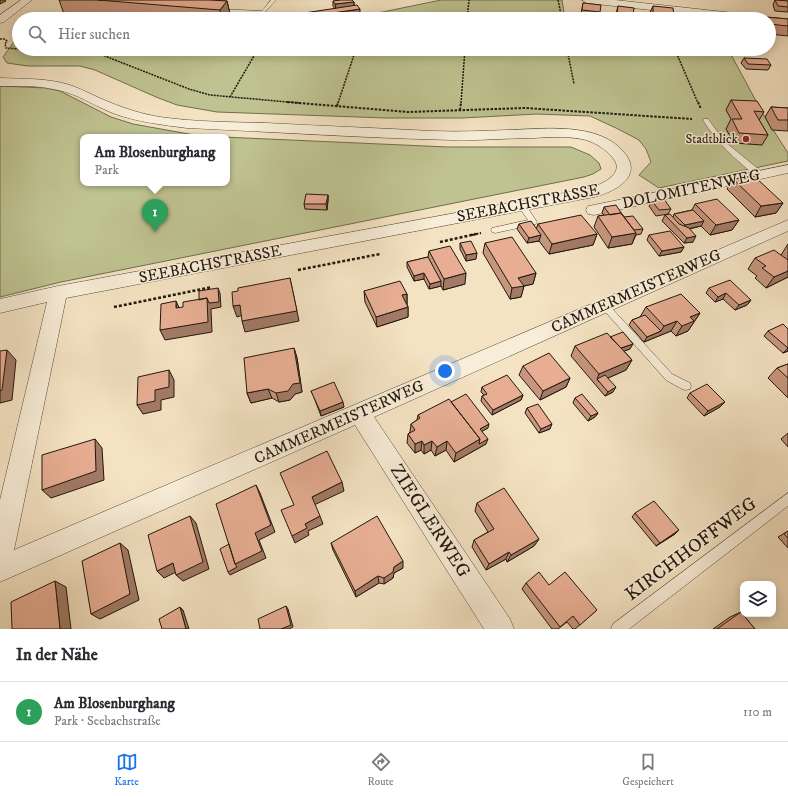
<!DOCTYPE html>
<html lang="de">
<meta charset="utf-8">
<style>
body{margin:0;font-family:"IM FELL DW Pica",serif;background:#f2f2f3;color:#2b2b33}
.controls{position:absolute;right:12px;bottom:12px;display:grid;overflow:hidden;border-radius:8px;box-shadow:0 2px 10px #0003}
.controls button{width:36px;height:36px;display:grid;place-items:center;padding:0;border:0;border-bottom:1px solid #e1e1e2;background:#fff;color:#2b2b33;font:20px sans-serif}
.you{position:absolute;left:445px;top:371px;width:14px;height:14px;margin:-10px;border:3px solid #fff;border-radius:50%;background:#1a73e8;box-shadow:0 0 0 6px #1a73e833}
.badge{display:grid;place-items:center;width:26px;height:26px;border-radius:50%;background:#1a73e8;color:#fff;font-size:13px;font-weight:700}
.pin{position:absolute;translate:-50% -33px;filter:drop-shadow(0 1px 2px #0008)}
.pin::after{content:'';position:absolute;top:21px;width:14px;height:12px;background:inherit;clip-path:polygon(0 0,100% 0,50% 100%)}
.popup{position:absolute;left:80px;top:134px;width:150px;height:52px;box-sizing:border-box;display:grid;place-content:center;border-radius:8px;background:#fff;filter:drop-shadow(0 1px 3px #0005);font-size:13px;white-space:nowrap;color:#7c7c81}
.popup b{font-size:15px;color:#2b2b33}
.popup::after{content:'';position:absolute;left:50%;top:100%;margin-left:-8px;border:8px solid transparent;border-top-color:#fff}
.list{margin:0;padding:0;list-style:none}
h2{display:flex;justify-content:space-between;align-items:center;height:52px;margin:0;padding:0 16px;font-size:17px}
h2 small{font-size:13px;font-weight:400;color:#7c7c81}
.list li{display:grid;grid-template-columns:26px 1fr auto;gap:12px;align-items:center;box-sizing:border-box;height:60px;padding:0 16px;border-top:1px solid #e1e1e2}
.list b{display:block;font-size:15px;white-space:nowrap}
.list p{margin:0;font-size:13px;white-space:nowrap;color:#7c7c81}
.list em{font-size:13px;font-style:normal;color:#7c7c81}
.icon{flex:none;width:22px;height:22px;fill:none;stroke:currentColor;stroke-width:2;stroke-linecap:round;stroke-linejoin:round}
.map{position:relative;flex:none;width:788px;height:629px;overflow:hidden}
.search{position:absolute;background:#fff;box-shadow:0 2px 10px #0003;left:12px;right:12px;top:12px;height:44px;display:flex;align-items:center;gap:10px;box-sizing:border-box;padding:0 14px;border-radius:22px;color:#7c7c81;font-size:15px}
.sheet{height:112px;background:#fff}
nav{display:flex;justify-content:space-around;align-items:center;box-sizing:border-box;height:56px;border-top:1px solid #e1e1e2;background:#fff;font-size:11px;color:#7c7c81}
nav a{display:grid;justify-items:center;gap:2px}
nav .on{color:#1a73e8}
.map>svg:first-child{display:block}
</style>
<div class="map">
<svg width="788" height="629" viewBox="0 0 788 629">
<rect width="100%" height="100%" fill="#f4e3c3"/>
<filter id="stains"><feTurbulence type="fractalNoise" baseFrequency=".005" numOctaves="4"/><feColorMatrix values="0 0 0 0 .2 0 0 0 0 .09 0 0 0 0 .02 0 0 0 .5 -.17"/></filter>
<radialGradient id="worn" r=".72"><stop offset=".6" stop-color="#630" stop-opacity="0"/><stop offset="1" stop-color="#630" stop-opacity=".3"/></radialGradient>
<path fill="#bfc391" stroke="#706d4f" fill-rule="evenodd" d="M441 0H562L565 19H340L368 15Z
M19 35V49H728L763 114 788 153V161L659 188 639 175 651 162 646 149 639 140 616 128 590 116 537 114 462 118H386L217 112 177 105 156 97 95 70 80 66H28L7 63 3 57Z
M0 86 46 88 60 91 111 117 133 124 200 136 448 147H571L590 155 599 163 601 169 593 174 584 177 61 282 0 297ZM83 137H227V183H83Z"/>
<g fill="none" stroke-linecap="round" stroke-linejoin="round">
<defs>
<path id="lane" d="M271 0H276L263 14 218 11 216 10 218 9 262 11Z
M704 119H708L725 142 762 172V176H756C735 159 717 143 703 120Z
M519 204H525L537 222 536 224 495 233 492 232 491 230 492 228 528 220 518 206Z
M604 302 607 303 672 374 690 383 691 386 690 389 686 390 682 389 666 380 601 307 600 305 601 303Z
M788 493V506L629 629H611L613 624Z"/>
<path id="street" d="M21 0H32L4 22 0 23V15Z
M582 0H615L761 16 766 19H732L587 3Z
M0 78C24 79 47 78 70 85 84 90 96 97 109 102 126 109 142 114 160 117 195 122 231 122 266 123 322 126 377 128 432 131 457 132 482 131 507 130 539 129 586 123 614 143 648 169 625 189 594 197L66 298 14 550 788 220V231L374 417 510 619 514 629H484L355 425 0 582V500L47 302 0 313V299L58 286 591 188C601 184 623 175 615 161 609 151 596 143 586 140 570 136 551 137 534 138 507 138 480 141 453 140 364 138 276 132 187 128 163 125 138 122 115 114 96 107 78 94 58 90 39 85 19 86 0 86Z
M788 165V173L594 215 588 214 586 210 588 206 594 205Z"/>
</defs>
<use href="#lane" stroke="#564a3a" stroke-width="1"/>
<use href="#street" stroke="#564a3a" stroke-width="1"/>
<path stroke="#21170d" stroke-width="1.5" stroke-dasharray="2 1" stroke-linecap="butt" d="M558 0 562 19
M367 19 368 15
M467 19 469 0
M0 39H5L7 41 5 44 6 48 19 49
M93 49 92 51 189 89 210 95 299 103
M567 49 574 84
M614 49 676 52 698 103
M230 97 258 49
M338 103 356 49
M461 103 465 49"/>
<path stroke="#21170d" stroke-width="2" stroke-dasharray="2.5 1.5" stroke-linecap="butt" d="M287 102 408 112 525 108 692 119
M698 102 701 109
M337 106 338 102
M460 110 461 102
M472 235 481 233"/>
<path stroke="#21170d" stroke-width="2.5" stroke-dasharray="3 2" stroke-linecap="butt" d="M440 242 476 234
M298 270 380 254
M114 307 212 287"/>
<use href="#lane" fill="#f8edd8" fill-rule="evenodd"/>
<use href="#street" fill="#f8edd8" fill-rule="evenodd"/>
</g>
<path fill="#c7967e" stroke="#21170d" d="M59 0H210L227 1 231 18 230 19H131L64 14Z
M775 0 788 1V12L775 11 773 5Z
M333 1 354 2V6L360 14 325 19H246L278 17 335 9 333 6Z
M583 3 600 12 599 16 581 14Z
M618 6 633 15 632 19 615 18Z
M653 6 674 17 673 19H650L649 15Z
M766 17 788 19V36L769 34V19H765Z
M744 58 771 65 768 70 746 69 741 63Z
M731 100 764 112 759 120 768 135 762 145 734 143 726 129 731 119 726 110Z
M771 107 788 108V131L772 130 765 117Z
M733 179 783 203 776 213 755 217 727 189Z
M328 195V200L327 210 305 209 304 204Z
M652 201 671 209 668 214 656 216 649 206Z
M695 204 739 220 732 230 710 235 701 226 690 229 693 242 684 243 662 221 665 215 673 217 674 214 692 210Z
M604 207 624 217 643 229 641 234 636 235 632 244 608 248 594 227 598 216 604 215 602 213Z
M519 224 536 229 538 224 597 234 593 245 549 254 539 241 527 243 517 229Z
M649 235 684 247 681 252 659 256 647 240Z
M460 243 476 259 466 261 460 249Z
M485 243 536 273 533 284 524 286 521 297 510 299 483 253Z
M788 244V277L766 288 755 278 757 276 748 269 755 258 781 255Z
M429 251 465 284 443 290 441 286 429 289 424 279 414 281 407 267V262L428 257Z
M709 288 751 300 747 305 735 310 723 299 715 302 706 293Z
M364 291 407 294V304L408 307V317L377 327 365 302Z
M646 307 700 313 688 331 676 336 671 331 644 342 629 325 632 320 640 317Z
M788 329V351L783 353 764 336 768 331Z
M610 337 630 349 624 351 632 360 626 370 608 378 613 392 605 396 571 356 575 346Z
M294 348 297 358 302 392 295 394 290 400 279 402 272 398 251 403 247 393Z
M788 364V398L768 378 777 368Z
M523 366 570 378 566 387 540 400 519 375Z
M482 387 523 395 521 400 492 415 481 401 482 396 484 395 481 392Z
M311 391 344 407 321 416 313 395Z
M690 393 720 407 704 416 687 398Z
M575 398 598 413 595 417 588 421 573 403Z
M451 402 488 428 482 431 486 444 454 462 446 450 435 456 431 450 424 454 421 450 415 453 407 443 408 434 410 432 411 424 417 420 418 415Z
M527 408 550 429 539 433 525 413Z
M788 433V447L781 439Z
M477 503 539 539 534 546 507 562 506 559 486 570 472 547 474 540 488 532 475 511Z
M635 513 675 534 656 546 632 517Z
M788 531V548L778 537Z
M331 543 403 568 394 573 393 578 384 584 379 583 356 597 333 550Z
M526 583 549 585 597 610 575 629H573L567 622 558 629H552L522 589Z
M741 612 755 629H713L730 617Z"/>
<path fill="#a27a67" stroke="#21170d" d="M0 0H5L6 1 0 4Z
M227 1 231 18 230 19H222L220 10Z
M354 2V6L336 9 335 4Z
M360 9V14L325 19H292Z
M328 195V200L327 210 326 204Z
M783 203 776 213 755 217 761 206Z
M739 220 732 230 710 235 716 225Z
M704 221 701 226 682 230 685 225Z
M636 233 632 244 608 248 612 237Z
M597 234 593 245 549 254 552 244Z
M541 235 539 241 527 243 529 238Z
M696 236 693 242 684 243 687 238Z
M684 247 681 252 659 256 662 251Z
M477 253 476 259 466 261V255Z
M788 271V277L766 288 774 277Z
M424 273V279L414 281V276Z
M466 273 465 284 443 290 444 279Z
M536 273 533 284 524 286 521 297 510 299 512 288 518 278Z
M290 278 299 321 245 332 242 321Z
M441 281V286L429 289 430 284Z
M218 288 220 293 221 307 211 309 212 332 165 340 160 330 207 298Z
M726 293 723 299 715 302 718 297Z
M407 294V304L402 306V295Z
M751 300 747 305 735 310 739 305Z
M176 301 181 312 176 308Z
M240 305 243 315 237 317 233 306Z
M408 307V317L377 327 376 317Z
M700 313 688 331 676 336 682 326 690 317Z
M677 321 671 331 644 342 647 337 661 331 664 326Z
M633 344 630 349 616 354 619 349Z
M294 348 297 358 302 392 295 394 290 400 279 402 276 393Z
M788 348V351L783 353Z
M7 350 16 360 12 400 0 403V391Z
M632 360 626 370 599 382 597 379 599 374Z
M169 370 174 380V397L161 400V410L143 414 137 405 155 390Z
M570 378 566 387 540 400 543 391Z
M616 387 613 392 605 396 608 392Z
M268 389 272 398 251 403 247 393Z
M523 395 521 400 492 415 493 410Z
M343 402 344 407 321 416 320 411Z
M725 402 720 407 704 416 708 411Z
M598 413 595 417 588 421 591 416Z
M489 424 488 428 479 433 480 429Z
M552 424 550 429 539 433 541 429Z
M95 439 102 448 104 480 51 498 42 490Z
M480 439H488L486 444 454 462 456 453Z
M422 441 421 450 415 453V444Z
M432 441 431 450 424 454V445Z
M447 441 446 450 435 456 437 447Z
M342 482 344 491 314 505 312 497Z
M256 485 260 493 275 532 259 540 266 558 230 575 228 572 235 564 255 533Z
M190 516 196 523 209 569 183 581 176 575Z
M320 516 323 524 308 531 309 535 295 543 292 536 305 524Z
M679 530 675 534 656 546 660 543Z
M539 539 534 546 507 562 511 555Z
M120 543 128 550 139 600 100 619 91 614Z
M509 552 506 559 486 570 489 564Z
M403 561V568L394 573 393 578 384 584V578L394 567Z
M173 563 180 570 164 578 157 571Z
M378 576 379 583 356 597 355 591Z
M55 581 66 587 71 629H60Z
M286 606 288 609 293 627 289 629H281Z
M180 607 183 610 189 629H186Z"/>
<path fill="#e7ae93" stroke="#21170d" d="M98 0H210L227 1 220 10Z
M341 0H352L354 2 335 4 333 1Z
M775 0 788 1V7L778 6Z
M583 3 601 5 600 12 582 10Z
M357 5 360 9 292 19H246L249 15 278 17Z
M618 6 634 8 633 15 617 13Z
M653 6 673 8 674 17 653 15Z
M687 15 704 17 705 19H687Z
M766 17 788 19V26L769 24V19H766Z
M744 58 767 59 771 65 748 64Z
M731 100 757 101 764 112 754 111 768 135 739 133 732 119H742Z
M771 107 788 108V120H778Z
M754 176 783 203 761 206 733 179Z
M306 194 328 195 326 204H304Z
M664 199 671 209 659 210 652 201Z
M717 199 739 220 716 225 695 204Z
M616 205 624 217 621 213 610 215 604 207Z
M693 210 704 221 685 225 674 214Z
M621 213 636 233 612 237 598 216Z
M670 214 679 224 689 228 696 236 687 238 665 215Z
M581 215 597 234 552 244 538 224Z
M633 216 643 229 634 230 624 217Z
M531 221 541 235 529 238 519 224Z
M670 231 684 247 662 251 649 235Z
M512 237 536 273 518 278 524 286 512 288 485 243Z
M471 241 477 253 466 255 460 243Z
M450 246 466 273 444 279 429 251Z
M774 250 788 260V271L774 277 762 268 766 266 755 258Z
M428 257 441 281 430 284 424 273 414 276 407 262Z
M290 278 297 311 242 321 240 305 233 306 232 292 238 291V288Z
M730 280 751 300 739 305 726 293 718 297 709 288Z
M400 281 407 294 402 295 408 307 376 317 364 291Z
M218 288 219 302 209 303 207 298 199 300V291Z
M681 294 700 313 690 317 694 321 682 326 677 321 664 326 646 307Z
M207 298 208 322 160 330 161 304 176 301V308L183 307V302Z
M645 315 661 331 647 337 632 320Z
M783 324 788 329V348L768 331Z
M623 332 633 344 621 348 610 337Z
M607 333 632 360 599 374 575 346Z
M294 348 300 383 293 384 288 391 276 393 268 389 247 393 244 358Z
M7 350 2 390 0 391V351Z
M549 353 570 378 543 391 523 366Z
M788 364V378L777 368Z
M169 370V387L155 390V401L137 405 138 377Z
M507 375 523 395 493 410 482 396 487 394 482 387Z
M605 375 616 387 608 392 597 379Z
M334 382 343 402 320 411 311 391Z
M707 384 725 402 708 411 690 393Z
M466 394 489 424 480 429 488 439 479 444 480 439 451 402Z
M582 394 598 413 591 416 575 398Z
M449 399 480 439 456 453 447 441 437 447 432 441 424 445 422 441 415 444 408 434 415 430 411 424 420 418 418 415Z
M538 404 552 424 541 429 527 408Z
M95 439 96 471 42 490V455Z
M327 451 342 482 312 497 320 516 305 524 307 528 292 536 281 510 294 505 280 473Z
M256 485 271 525 255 533 262 551 235 564 216 504Z
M504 488 539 539 511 555 509 552 489 564 474 540 494 529 477 503Z
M654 501 679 530 660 543 635 513Z
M190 516 203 562 176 575 173 563 157 571 148 535Z
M377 516 403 561 394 567 393 572 384 578 378 576 355 591 331 543Z
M788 531V538L784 534Z
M120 543 130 594 91 614 82 561Z
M229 544 235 564 237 567 228 572 220 549Z
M539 572 549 585 565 572 597 610 580 625 573 616 560 627 526 583Z
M55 581 60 629H12L11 602Z
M286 606 291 625 281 629H260L258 619Z
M180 607 186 629H162L159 619Z
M741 612 755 629H717Z"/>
<circle fill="#8f2418" stroke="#f8edd8" stroke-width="1.5" cx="746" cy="139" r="4"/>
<g text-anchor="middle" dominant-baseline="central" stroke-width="3" stroke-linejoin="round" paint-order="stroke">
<g font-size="13" fill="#21170d" stroke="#f8edd8" text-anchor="end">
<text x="738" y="139">Stadtblick</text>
</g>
<g font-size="16" fill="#21170d" stroke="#f8edd8">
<text transform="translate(691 189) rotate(-12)">DOLOMITENWEG</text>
<text transform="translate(528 203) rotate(-11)">SEEBACHSTRASSE</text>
<text transform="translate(210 264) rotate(-11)">SEEBACHSTRASSE</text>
<text transform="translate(636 291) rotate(-24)">CAMMERMEISTERWEG</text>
<text transform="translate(339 422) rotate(-24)">CAMMERMEISTERWEG</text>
</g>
<g font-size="19" fill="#21170d" stroke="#f8edd8">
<text transform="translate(430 521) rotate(57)">ZIEGLERWEG</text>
<text transform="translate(691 549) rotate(-37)">KIRCHHOFFWEG</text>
</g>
</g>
<rect width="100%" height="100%" filter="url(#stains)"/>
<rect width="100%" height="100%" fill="url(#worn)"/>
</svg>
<div class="controls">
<button><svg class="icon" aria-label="layers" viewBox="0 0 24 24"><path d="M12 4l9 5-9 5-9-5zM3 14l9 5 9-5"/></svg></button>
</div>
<div class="you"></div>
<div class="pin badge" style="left:155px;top:232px;background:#2e9e5b">1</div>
<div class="popup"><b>Am Blosenburghang</b>Park</div>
<div class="search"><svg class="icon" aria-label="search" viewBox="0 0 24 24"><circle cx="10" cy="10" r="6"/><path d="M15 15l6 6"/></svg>Hier suchen</div>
</div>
<section class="sheet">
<h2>In der Nähe<small></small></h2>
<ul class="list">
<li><span class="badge" style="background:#2e9e5b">1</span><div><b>Am Blosenburghang</b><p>Park · Seebachstraße</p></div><em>110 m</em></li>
</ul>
</section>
<nav>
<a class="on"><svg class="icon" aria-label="map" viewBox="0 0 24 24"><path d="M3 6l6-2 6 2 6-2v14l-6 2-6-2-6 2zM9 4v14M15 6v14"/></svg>Karte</a>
<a><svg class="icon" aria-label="directions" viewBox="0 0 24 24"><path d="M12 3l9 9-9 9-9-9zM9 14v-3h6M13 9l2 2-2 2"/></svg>Route</a>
<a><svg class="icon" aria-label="saved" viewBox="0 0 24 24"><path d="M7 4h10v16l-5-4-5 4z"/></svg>Gespeichert</a>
</nav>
